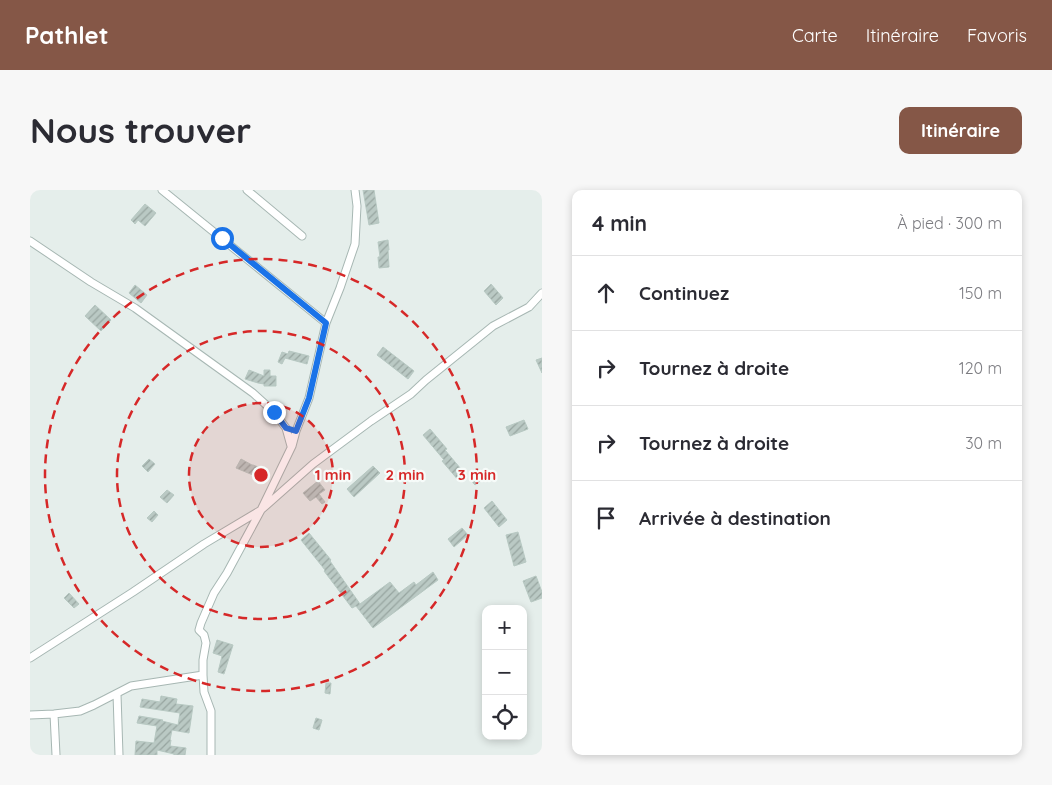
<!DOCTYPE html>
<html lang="fr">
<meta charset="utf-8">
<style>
body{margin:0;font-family:Quicksand,sans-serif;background:#f7f7f7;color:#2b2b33}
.controls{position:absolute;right:15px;bottom:15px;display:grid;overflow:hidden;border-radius:10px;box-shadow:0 2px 8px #0003}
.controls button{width:45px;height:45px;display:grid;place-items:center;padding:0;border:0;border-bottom:1px solid #e1e1e2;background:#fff;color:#2b2b33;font:25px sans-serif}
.stop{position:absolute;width:15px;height:15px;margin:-11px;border:4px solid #1a73e8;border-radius:50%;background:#fff}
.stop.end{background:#1a73e8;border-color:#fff;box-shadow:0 1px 5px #0008}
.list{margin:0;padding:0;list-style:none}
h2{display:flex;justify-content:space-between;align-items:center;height:65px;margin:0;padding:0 20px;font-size:21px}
h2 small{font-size:16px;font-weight:400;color:#7c7c81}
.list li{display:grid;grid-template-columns:32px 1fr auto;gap:15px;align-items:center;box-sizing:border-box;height:75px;padding:0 20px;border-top:1px solid #e1e1e2}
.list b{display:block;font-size:19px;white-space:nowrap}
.list em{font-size:16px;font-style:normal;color:#7c7c81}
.icon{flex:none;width:28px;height:28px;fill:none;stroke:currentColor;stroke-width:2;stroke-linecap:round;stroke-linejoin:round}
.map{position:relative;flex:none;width:512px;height:565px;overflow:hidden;border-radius:10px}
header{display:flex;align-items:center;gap:30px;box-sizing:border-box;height:70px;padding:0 25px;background:#855747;color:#fff}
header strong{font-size:24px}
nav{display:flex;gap:28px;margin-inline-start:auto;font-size:18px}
.intro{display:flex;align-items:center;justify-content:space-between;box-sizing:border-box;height:120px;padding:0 30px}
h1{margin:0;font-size:35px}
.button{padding:12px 22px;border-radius:10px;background:#855747;color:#fff;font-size:18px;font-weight:700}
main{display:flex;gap:30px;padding:0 30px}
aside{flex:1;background:#fff;border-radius:10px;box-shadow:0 2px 8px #0003}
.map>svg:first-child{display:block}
</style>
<header>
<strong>Pathlet</strong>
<nav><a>Carte</a><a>Itinéraire</a><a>Favoris</a></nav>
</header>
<div class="intro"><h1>Nous trouver</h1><a class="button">Itinéraire</a></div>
<main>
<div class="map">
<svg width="512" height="565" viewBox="0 0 512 565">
<defs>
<pattern id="building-hatch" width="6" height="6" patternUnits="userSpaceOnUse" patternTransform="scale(1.25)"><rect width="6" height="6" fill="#bac9c4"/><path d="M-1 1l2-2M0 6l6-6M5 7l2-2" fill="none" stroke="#97a5a0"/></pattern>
</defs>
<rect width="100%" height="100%" fill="#e5eeeb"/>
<path fill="url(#building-hatch)" stroke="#b7c8c2" d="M333 0H344L349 33 339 35Z
M115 14 126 23 115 36 108 30 105 34 101 30Z
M358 50 359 60H358L359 77 349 78 348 67H350L348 52Z
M461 94 473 108 466 115 454 101Z
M105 95 117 105 111 113 99 103Z
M65 115 81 130 71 141 55 126Z
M353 157 384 181 378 189 347 165Z
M259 161 279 166 277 174 255 168 252 174 248 172 252 162 258 164Z
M512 168V183L506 170Z
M219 180 234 186V180H240V186H246V196H234V194L228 193 215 189Z
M494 230 498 239 480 246 476 237Z
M400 239 417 259 415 260 436 285 429 291 412 271 414 270 393 245Z
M119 269 125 274 118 282 112 276Z
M211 269 222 275H223L239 281 235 290 206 278Z
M343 276 350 283 324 307 317 299Z
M446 284 451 290 445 295 440 289Z
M288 291 295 300 289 304 295 312 292 314 286 307 280 311 273 303Z
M137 300 144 305 137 313 130 307Z
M462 311 477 330 469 337 454 318Z
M124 321 128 325 122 332 117 328Z
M432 338 438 345 424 357 418 349Z
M488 342 496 372 484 376 476 345Z
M279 343 301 370 300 371 330 414 360 392 369 403 384 392 386 395 403 382 408 390 343 438 326 416 322 418 294 381 295 380 271 350Z
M506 386 512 402V408L501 412 493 391Z
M39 403 49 414 44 418 34 408Z
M187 450 203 455 194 484 188 482 192 466 183 463Z
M296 493H301L300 504 295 503Z
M131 506 147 509 146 514 163 516 159 543 142 540 140 550H141L140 556 156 558 155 565H144V564L127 560V565H105L106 551 124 553 127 536 107 533 109 526 133 530 132 531 148 535 150 523 110 517 112 509 130 512Z
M286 528 292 530 289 540 283 538Z"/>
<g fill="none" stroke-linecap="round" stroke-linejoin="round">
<defs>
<path id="minor" d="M132 0 296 133
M217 0 272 46
M0 51 61 92 105 118 223 203 244 222 256 238 261 256
M0 468 103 402 174 354 231 320 283 274 341 231 381 204 396 190 463 136 499 117 512 103
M87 504 89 565
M24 524 26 565
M0 525 24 524 50 521 64 515 101 496 173 485
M181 565V521L174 502 173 485V470L176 453 174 445 169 440 171 433 184 403 197 383 231 320 262 256 266 241 279 208 296 133 310 98 325 54 327 16 325 0"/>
</defs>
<use href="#minor" stroke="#a7b7b3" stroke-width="9"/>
<use href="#minor" stroke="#fff" stroke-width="7"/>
</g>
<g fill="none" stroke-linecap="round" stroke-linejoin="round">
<path stroke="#1a73e8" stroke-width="6" d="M192 48 296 133 279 208 266 241 256 238 244 222"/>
</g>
<circle cx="231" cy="285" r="72" fill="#d62828" fill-opacity=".12"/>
<g fill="none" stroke="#d62828" stroke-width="2.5" stroke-dasharray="9 6">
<circle cx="231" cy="285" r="72"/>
<circle cx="231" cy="285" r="144"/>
<circle cx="231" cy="285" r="216"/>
</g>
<circle cx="231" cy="285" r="8" fill="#d62828" stroke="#f6fbf9" stroke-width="2.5"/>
<g font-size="15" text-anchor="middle" font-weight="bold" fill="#d62828" stroke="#f6fbf9" stroke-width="4.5" stroke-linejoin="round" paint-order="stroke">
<text x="303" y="290">1 min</text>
<text x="375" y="290">2 min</text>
<text x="447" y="290">3 min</text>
</g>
</svg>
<div class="controls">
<button>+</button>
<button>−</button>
<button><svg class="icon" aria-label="locate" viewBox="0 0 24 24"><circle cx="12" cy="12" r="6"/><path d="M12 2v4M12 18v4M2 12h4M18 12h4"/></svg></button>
</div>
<div class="stop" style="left:192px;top:48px"></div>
<div class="stop end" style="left:244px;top:222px"></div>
</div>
<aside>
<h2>4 min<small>À pied · 300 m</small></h2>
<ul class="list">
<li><svg class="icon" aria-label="ahead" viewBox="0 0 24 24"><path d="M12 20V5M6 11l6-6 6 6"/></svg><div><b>Continuez</b></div><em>150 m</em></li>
<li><svg class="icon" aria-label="right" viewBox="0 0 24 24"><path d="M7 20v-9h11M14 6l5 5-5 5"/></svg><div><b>Tournez à droite</b></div><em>120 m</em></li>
<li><svg class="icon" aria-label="right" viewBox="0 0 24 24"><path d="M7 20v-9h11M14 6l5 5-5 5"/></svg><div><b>Tournez à droite</b></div><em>30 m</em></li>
<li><svg class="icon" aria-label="arrive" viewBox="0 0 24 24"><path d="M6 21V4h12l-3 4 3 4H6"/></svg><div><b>Arrivée à destination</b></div></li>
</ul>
</aside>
</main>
